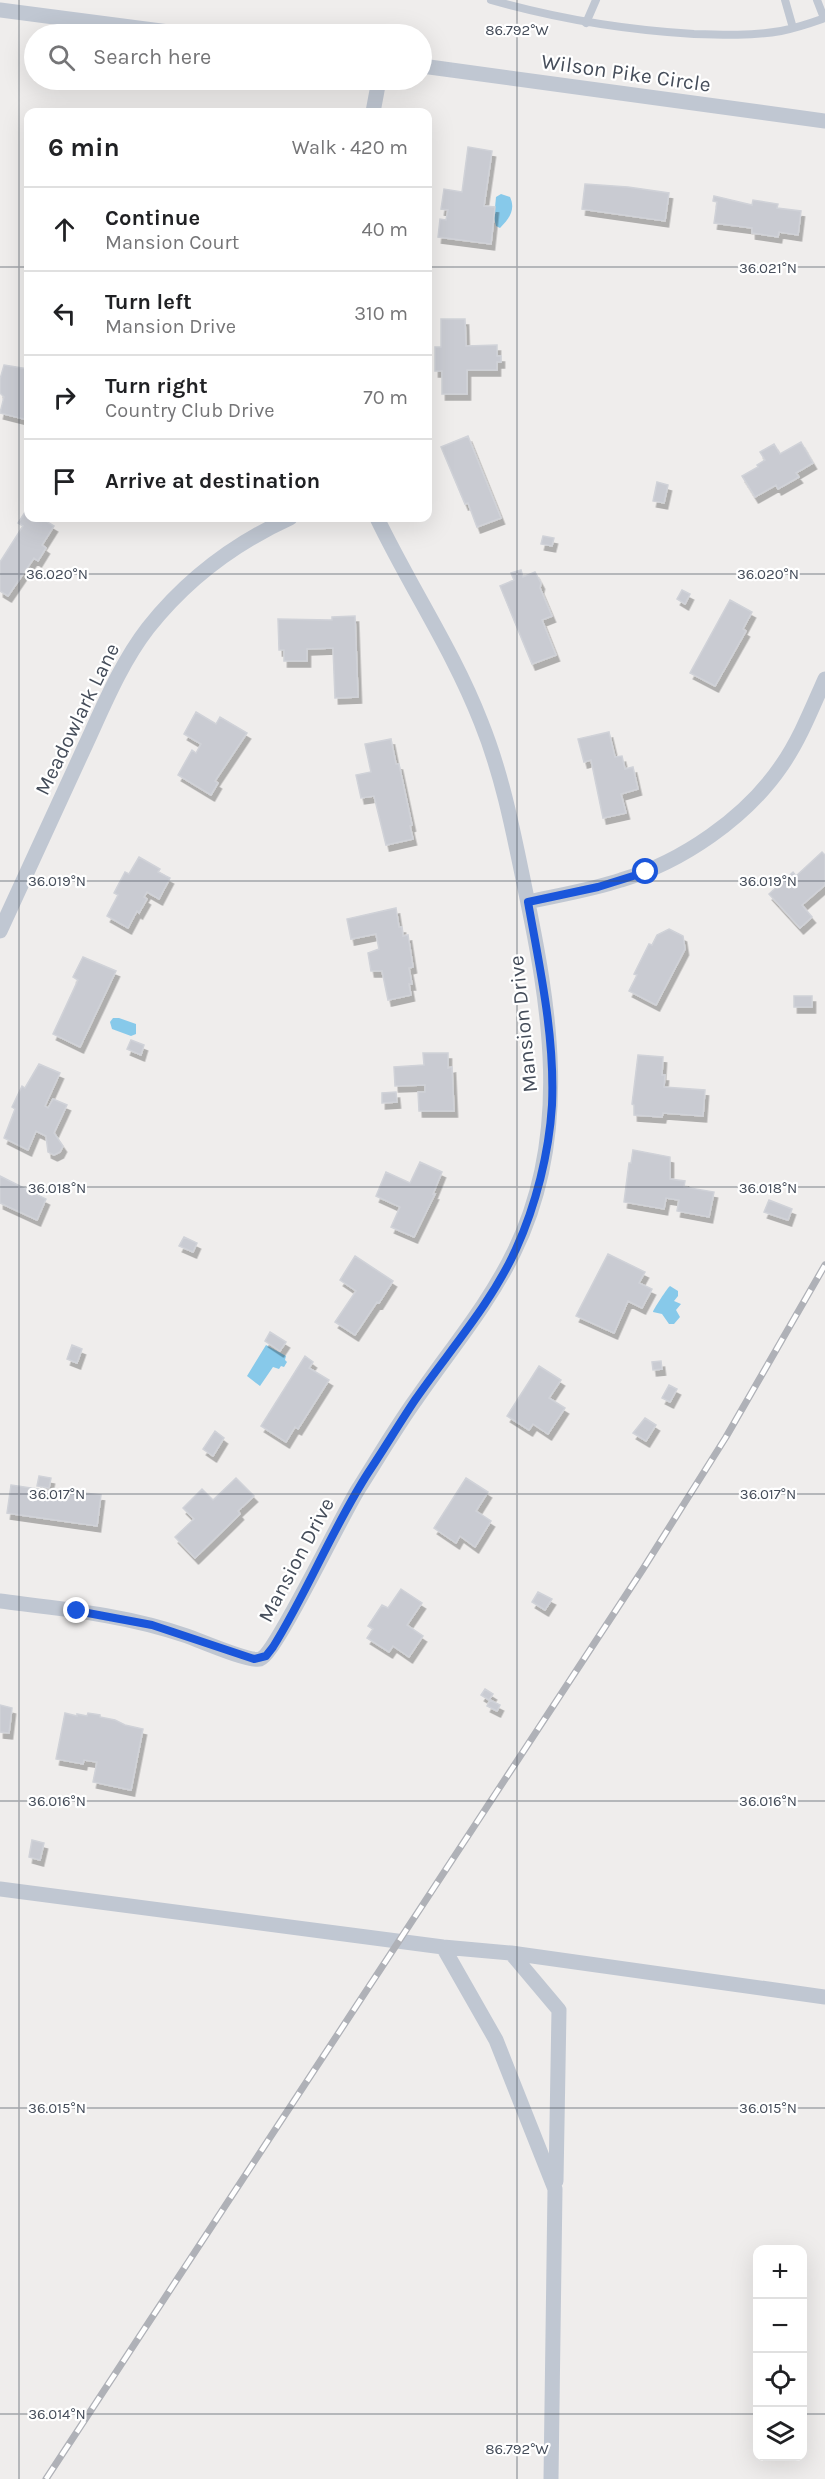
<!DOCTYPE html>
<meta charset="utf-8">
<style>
body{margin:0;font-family:Karla,sans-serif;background:#f2f2f2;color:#202124}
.controls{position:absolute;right:18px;bottom:18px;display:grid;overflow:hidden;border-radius:12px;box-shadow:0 6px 24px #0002}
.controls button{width:54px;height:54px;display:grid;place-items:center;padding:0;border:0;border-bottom:2px solid #e0e0e0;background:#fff;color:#202124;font:30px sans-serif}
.stop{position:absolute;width:18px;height:18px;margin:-14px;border:4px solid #1a56db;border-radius:50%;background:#fff}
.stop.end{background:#1a56db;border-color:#fff;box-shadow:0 2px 6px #0008}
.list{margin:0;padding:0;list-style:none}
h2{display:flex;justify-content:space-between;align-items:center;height:78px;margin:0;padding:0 24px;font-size:26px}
h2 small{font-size:20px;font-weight:400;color:#757577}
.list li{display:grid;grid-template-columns:39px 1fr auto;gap:18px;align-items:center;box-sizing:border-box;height:84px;padding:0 24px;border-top:2px solid #e0e0e0}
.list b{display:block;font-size:22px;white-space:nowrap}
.list p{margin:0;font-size:20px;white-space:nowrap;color:#757577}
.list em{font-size:20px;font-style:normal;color:#757577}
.icon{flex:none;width:33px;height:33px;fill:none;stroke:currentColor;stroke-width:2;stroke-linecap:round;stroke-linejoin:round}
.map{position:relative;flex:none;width:825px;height:2479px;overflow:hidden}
.search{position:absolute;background:#fff;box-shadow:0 6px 24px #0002;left:24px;top:24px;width:408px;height:66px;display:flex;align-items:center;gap:15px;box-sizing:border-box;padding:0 21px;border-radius:33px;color:#757577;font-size:22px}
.panel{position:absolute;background:#fff;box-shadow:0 6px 24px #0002;left:24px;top:108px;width:408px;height:414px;border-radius:12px}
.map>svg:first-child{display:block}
</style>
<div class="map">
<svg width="825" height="2479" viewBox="0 0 825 2479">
<defs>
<filter id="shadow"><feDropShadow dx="3.5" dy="6" stdDeviation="0" flood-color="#0004"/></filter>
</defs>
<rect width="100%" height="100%" fill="#efedec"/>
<path fill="#87c9ea" d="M501 194 510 197C516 210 509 219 500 228L496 226 494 218 496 197Z
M113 1018H119L136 1024V1034L131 1036 112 1029 110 1022Z
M670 1286 678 1291V1296L674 1301 681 1304 676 1310 680 1317 674 1324H669L662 1314 653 1312C653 1310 668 1287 670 1286Z
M266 1345 286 1356 285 1360 287 1362 284 1367 281 1366 279 1369 273 1367 260 1386 247 1376Z"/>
<path fill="#c9cbd2" stroke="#d0d2d8" stroke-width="1.5" filter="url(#shadow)" d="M468 147 492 151 484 206 495 207 491 244 438 237 440 219 446 220 448 210 441 209 444 189 462 192Z
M585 184 628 187 669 193 665 221 582 209Z
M714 196 752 205 753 200 778 204 777 208 801 211 798 235 779 232 778 237 752 233V228L714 223 717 202 713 201Z
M441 319H465L466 346 497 345V356H501V362H497V370H467V394H442V371H435V347H441Z
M4 365 28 369V420L0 413 4 397 0 393V379Z
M468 436 501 518 477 527 468 503 465 504 441 447Z
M801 442 813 463 796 473 799 477 778 489 776 485 755 497 742 476 758 467 757 465 765 460 760 452 774 444 780 454Z
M657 482 668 485 664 503 653 501Z
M27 509 28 518H41L54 526 42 545 46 548 38 561 34 558 8 596 0 591V562L23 526 18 523Z
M543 536 554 538 552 546 541 544Z
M521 570 523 577 535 572 541 583 540 588 552 616 542 620 556 655 532 664 500 586 514 580 511 573Z
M682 590 690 594 685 604 677 599Z
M730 600 752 612 743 629 746 631 715 686 690 673Z
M355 616 358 697 335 698 333 648 307 649V661H284V650H279L278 619 332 620V617Z
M196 712 216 724 220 717 247 733 215 781 218 783 211 795 178 775 192 750 196 753 201 744 184 734Z
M609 732 615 757 622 756 625 769 633 767 638 789 621 794 626 813 603 818 591 760 584 762 578 739Z
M391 739 396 764H399L412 825 410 826 413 839 386 845 374 796 361 798 356 775 371 772 365 744Z
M822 852 825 855V885L802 905 812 917 800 928 769 894 793 872 796 876Z
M139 857 160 869 158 872 170 878 159 899 147 892 144 897 147 899 139 913 137 911 128 928 107 916 118 895 114 893 125 872 129 874Z
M396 908 399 927H402L403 936 408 935 413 967 409 968 412 984H409L411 995 388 1000 382 971H371L368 953 379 949 376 934 351 939 347 919Z
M669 929 683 936 685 949 656 1005 629 991 637 975 634 974 649 944 652 945 657 935Z
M83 957 116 971 80 1047 53 1034 78 980 73 977Z
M794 996H812V1007H794Z
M131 1040 144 1045 141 1055 127 1049Z
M423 1053H448V1068L452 1067 454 1111H419L418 1092H425V1085L395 1086 394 1067 424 1065Z
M638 1055 663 1057 662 1075H665L664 1087 705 1090 703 1116 663 1113 662 1117 634 1115V1105L632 1104Z
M39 1064 60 1073 45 1106 48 1108 53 1099 67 1105 54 1133 63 1146 60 1152 54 1155 48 1152 46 1136 36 1131 28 1150 4 1138 15 1109 12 1107 22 1086 25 1088Z
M396 1092 397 1102 382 1103V1093Z
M633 1150 670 1157V1179L685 1181 684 1187 714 1192 709 1217 677 1211 679 1200 666 1198 664 1209 624 1202 629 1163H631Z
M420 1162 442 1172 433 1194H435L414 1237 391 1227 400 1207 376 1196 386 1172 410 1183Z
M0 1176 46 1199 37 1220 0 1203Z
M769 1200 792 1209 788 1220 764 1212Z
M184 1237 197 1243 193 1252 179 1246Z
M608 1254 645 1272 639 1283 652 1289 642 1308 628 1301 614 1333 576 1316Z
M355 1256 393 1281 379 1303 377 1302 355 1335 335 1322 356 1291 340 1280Z
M270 1332 286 1342 280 1351 265 1341Z
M72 1345 82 1349 77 1363 67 1359Z
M305 1356 313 1362 309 1368 329 1380 298 1429 295 1427 286 1442 261 1426Z
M661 1361 662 1369 653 1370 652 1362Z
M539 1366 561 1380 549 1398 565 1408 548 1434 533 1424 529 1430 507 1416Z
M669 1385 677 1389 670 1402 662 1398Z
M645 1418 656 1425 646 1441 633 1433Z
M215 1431 224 1438 213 1456 203 1449Z
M39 1476 51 1478 49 1488 37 1486Z
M236 1478 254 1496 238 1511 240 1514 195 1558 175 1537 194 1519 183 1508 202 1489 213 1500Z
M466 1478 488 1492 476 1511 491 1521 475 1547 460 1536 456 1543 434 1528Z
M11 1485 84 1496 85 1493 101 1495 97 1526 7 1513Z
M401 1589 422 1603 407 1625 423 1636 409 1657 393 1646 389 1652 367 1638 373 1629 368 1626 382 1605 388 1608Z
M538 1592 552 1599 545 1610 532 1602Z
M485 1689 493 1694 489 1700 481 1695Z
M490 1700 500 1705 497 1711 487 1706Z
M0 1705 12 1708 9 1733 0 1732Z
M65 1713 77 1716V1714L87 1716 88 1713 100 1715V1717L115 1720 125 1725 143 1729 131 1790 93 1782 97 1762 84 1760 83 1764 56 1759Z
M32 1840 44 1843 40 1860 29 1857Z"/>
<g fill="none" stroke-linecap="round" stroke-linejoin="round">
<path stroke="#c0c7d2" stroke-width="8" d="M491 0C558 19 625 30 694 34 722 35 753 36 781 31 796 28 811 23 825 18
M785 0 793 28
M817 0 824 18
M586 23 596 0"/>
<path stroke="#c0c7d2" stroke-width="15" d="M0 10 184 34
M422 66 825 121
M373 112 379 80
M528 902C559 895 591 890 621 880 682 862 746 818 782 765 800 739 812 708 825 679
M0 931C29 869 57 806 86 744 104 705 121 663 148 628 186 580 235 543 290 518
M0 1601C63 1609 127 1615 187 1636 201 1641 249 1662 260 1659 276 1654 343 1512 359 1488 378 1458 396 1427 417 1398 450 1350 489 1304 514 1252 572 1134 550 1007 524 884 513 830 502 774 481 722 453 650 410 587 377 518
M0 1889 443 1947 511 1953 825 1997
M443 1947 496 2040 555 2189 551 2479
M511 1953 559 2010 556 2181"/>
<defs>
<path id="rail" d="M46 2479 643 1569 726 1437 825 1265"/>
</defs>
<use href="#rail" stroke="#afb1b7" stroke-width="7"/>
<use href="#rail" stroke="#fff" stroke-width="4.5" stroke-dasharray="14" stroke-linecap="butt"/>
</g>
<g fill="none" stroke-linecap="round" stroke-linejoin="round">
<path stroke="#1a56db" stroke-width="8" d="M77 1611 152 1625 254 1659 266 1656 273 1647C308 1591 332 1529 368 1473 384 1449 399 1424 415 1400 449 1351 491 1304 516 1249 536 1205 549 1153 552 1105 555 1037 540 969 528 902L598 887 646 872"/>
</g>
<path fill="none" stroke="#454d5a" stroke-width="1.5" stroke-opacity="0.45" d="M19 0V2479M517 0V2479M0 267H28M428 267H825M0 574H825M0 881H825M0 1187H825M0 1494H825M0 1801H825M0 2108H825M0 2414H758M802 2414H825"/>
<g text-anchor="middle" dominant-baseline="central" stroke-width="4.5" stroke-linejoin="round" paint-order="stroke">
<g font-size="21" fill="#454d5a" stroke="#fff">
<text transform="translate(626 73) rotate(8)">Wilson Pike Circle</text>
<text transform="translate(77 719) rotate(-64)">Meadowlark Lane</text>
<text transform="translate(523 1024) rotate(-96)">Mansion Drive</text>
<text transform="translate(296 1560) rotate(-62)">Mansion Drive</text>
</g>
</g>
<g font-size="15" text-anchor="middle" fill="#454d5a" stroke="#fff" stroke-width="4.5" stroke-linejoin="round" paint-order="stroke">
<text x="517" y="35">86.792°W</text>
<text x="768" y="273">36.021°N</text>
<text x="57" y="579">36.020°N</text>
<text x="768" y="579">36.020°N</text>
<text x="57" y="886">36.019°N</text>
<text x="768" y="886">36.019°N</text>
<text x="57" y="1193">36.018°N</text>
<text x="768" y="1193">36.018°N</text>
<text x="57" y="1499">36.017°N</text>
<text x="768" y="1499">36.017°N</text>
<text x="57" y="1806">36.016°N</text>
<text x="768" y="1806">36.016°N</text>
<text x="57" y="2113">36.015°N</text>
<text x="768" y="2113">36.015°N</text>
<text x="57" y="2419">36.014°N</text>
<text x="517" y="2454">86.792°W</text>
</g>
</svg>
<div class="controls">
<button>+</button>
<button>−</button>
<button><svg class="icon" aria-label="locate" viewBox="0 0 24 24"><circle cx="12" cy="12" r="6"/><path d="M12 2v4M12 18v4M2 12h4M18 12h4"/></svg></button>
<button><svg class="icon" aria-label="layers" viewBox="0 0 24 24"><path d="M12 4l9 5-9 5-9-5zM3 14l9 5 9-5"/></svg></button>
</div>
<div class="stop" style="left:646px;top:872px"></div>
<div class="stop end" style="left:77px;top:1611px"></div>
<div class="search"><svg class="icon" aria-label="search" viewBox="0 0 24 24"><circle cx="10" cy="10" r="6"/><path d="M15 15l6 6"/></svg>Search here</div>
<section class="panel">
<h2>6 min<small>Walk · 420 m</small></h2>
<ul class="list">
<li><svg class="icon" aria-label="ahead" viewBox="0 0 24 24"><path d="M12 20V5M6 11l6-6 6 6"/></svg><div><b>Continue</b><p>Mansion Court</p></div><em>40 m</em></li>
<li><svg class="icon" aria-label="left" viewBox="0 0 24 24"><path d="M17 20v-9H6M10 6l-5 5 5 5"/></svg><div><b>Turn left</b><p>Mansion Drive</p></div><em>310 m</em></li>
<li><svg class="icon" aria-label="right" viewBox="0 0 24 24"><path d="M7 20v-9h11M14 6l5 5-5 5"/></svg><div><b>Turn right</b><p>Country Club Drive</p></div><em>70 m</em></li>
<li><svg class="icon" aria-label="arrive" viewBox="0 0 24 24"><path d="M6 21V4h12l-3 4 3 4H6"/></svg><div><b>Arrive at destination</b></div></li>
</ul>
</section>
</div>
